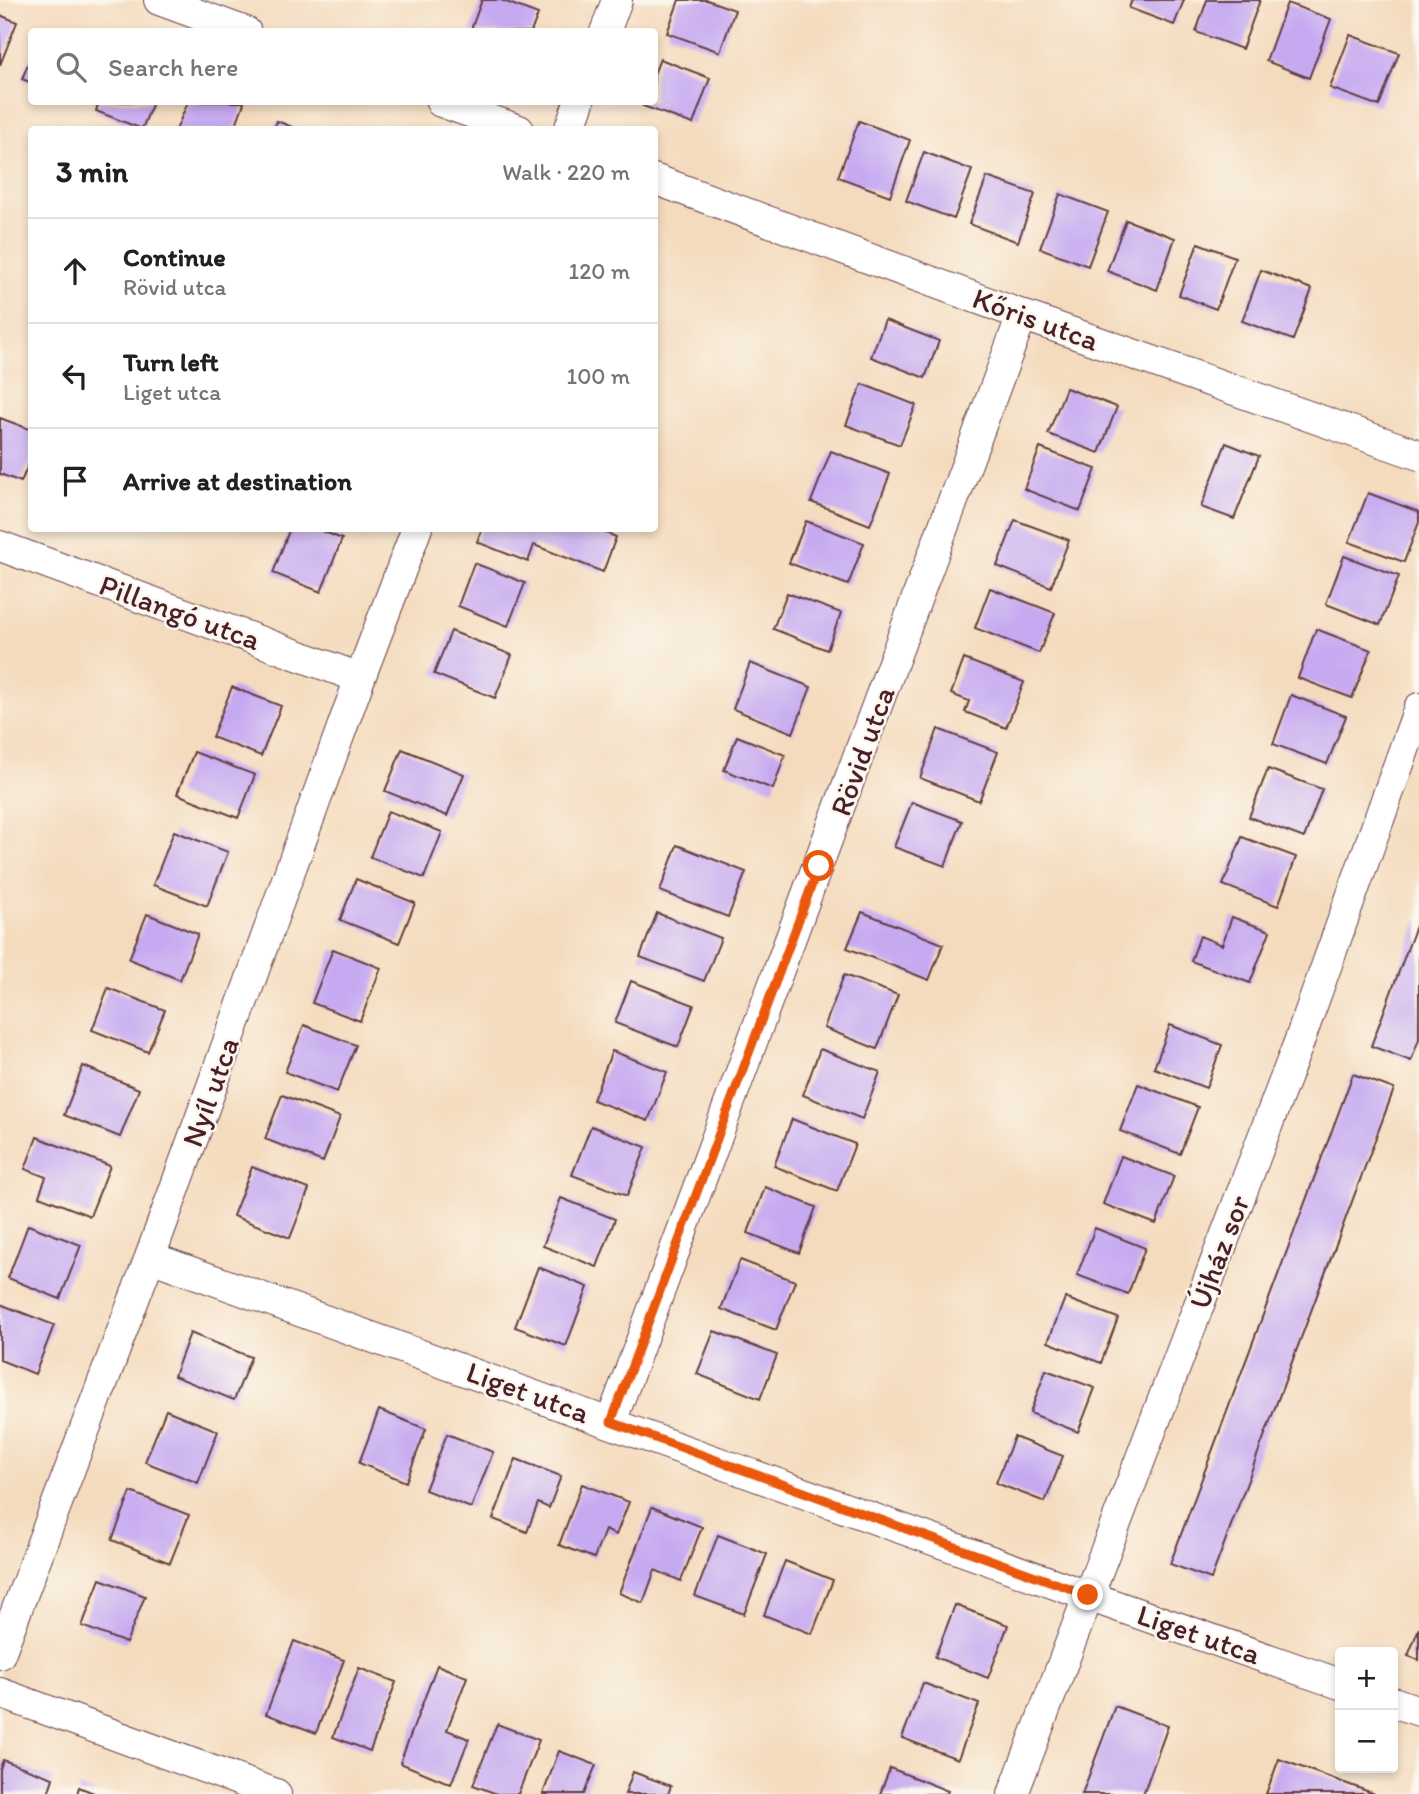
<!DOCTYPE html>
<meta charset="utf-8">
<style>
body{margin:0;font-family:Itim,sans-serif;background:#f6f6f6;color:#202124}
.controls{position:absolute;right:21px;bottom:21px;display:grid;overflow:hidden;border-radius:7px;box-shadow:0 4px 10px #0003}
.controls button{width:63px;height:63px;display:grid;place-items:center;padding:0;border:0;border-bottom:2px solid #e0e0e0;background:#fff;color:#202124;font:35px sans-serif}
.stop{position:absolute;width:21px;height:21px;margin:-16px;border:5px solid #ea580c;border-radius:50%;background:#fff}
.stop.end{background:#ea580c;border-color:#fff;box-shadow:0 2px 7px #0008}
.list{margin:0;padding:0;list-style:none}
h2{display:flex;justify-content:space-between;align-items:center;height:91px;margin:0;padding:0 28px;font-size:30px}
h2 small{font-size:23px;font-weight:400;color:#757577}
.list li{display:grid;grid-template-columns:46px 1fr auto;gap:21px;align-items:center;box-sizing:border-box;height:105px;padding:0 28px;border-top:2px solid #e0e0e0}
.list b{display:block;font-size:26px;white-space:nowrap}
.list p{margin:0;font-size:23px;white-space:nowrap;color:#757577}
.list em{font-size:23px;font-style:normal;color:#757577}
.icon{flex:none;width:38px;height:38px;fill:none;stroke:currentColor;stroke-width:2;stroke-linecap:round;stroke-linejoin:round}
.map{position:relative;flex:none;width:1419px;height:1794px;overflow:hidden}
.search{position:absolute;background:#fff;box-shadow:0 4px 10px #0003;left:28px;top:28px;width:630px;height:77px;display:flex;align-items:center;gap:18px;box-sizing:border-box;padding:0 24px;border-radius:7px;color:#757577;font-size:26px}
.panel{position:absolute;background:#fff;box-shadow:0 4px 10px #0003;left:28px;top:126px;width:630px;height:406px;border-radius:7px}
.map>svg:first-child{display:block}
</style>
<div class="map">
<svg width="1419" height="1794" viewBox="0 0 1419 1794">
<rect width="100%" height="100%" fill="#fbf7ec"/>
<filter id="ink" filterUnits="userSpaceOnUse"><feTurbulence type="fractalNoise" baseFrequency=".0143" numOctaves="2"/><feDisplacementMap in="SourceGraphic" scale="14" xChannelSelector="R" yChannelSelector="G"/><feConvolveMatrix kernelMatrix="1 2 1 2 8 2 1 2 1" color-interpolation-filters="sRGB"/></filter>
<filter id="wash" filterUnits="userSpaceOnUse"><feTurbulence type="fractalNoise" baseFrequency=".00686" numOctaves="4" result="noise"/><feDisplacementMap in="SourceGraphic" scale="28" xChannelSelector="R" yChannelSelector="G"/><feGaussianBlur stdDeviation="1.57" result="paint"/><feColorMatrix in="noise" values="0 0 0 0 0 0 0 0 0 0 0 0 0 0 0 0 0 1.4 0 .05"/><feComposite in="paint" operator="in"/></filter>
<g filter="url(#wash)">
<rect width="100%" height="100%" fill="#f4dbbe"/>
<g id="blocks">
<path fill="#c6aaf1" d="M482 0H501L538 14 531 32H470Z
M679 0H707L735 10 720 52 667 33Z
M1132 0H1184L1174 25 1129 8Z
M1207 0H1260L1242 49 1196 32Z
M1287 3 1331 19 1309 78 1266 61Z
M0 15 17 22 0 65Z
M1350 35 1399 53 1379 106 1330 88Z
M32 54V83L22 79Z
M660 59 710 78 693 124 643 106 645 102H654V74Z
M99 102H153L142 129 96 111Z
M188 102H242L244 103 234 130H176Z
M277 121 297 129V130H273Z
M859 121 910 140 890 196 838 177Z
M924 152 972 170 954 219 906 201Z
M987 177 1035 194 1018 242 969 224Z
M1060 194 1108 212 1088 266 1040 248Z
M1126 220 1175 238 1157 290 1107 271Z
M1198 243 1235 257 1216 309 1179 295Z
M1261 270 1312 289 1293 340 1242 321Z
M885 320 939 341 925 378 871 357Z
M862 384 916 405 900 445 846 425Z
M1066 388 1117 407 1099 453 1048 434Z
M0 418 32 430V456L21 482 0 474Z
M1226 443 1259 456 1234 519 1201 507Z
M1040 448 1096 469 1080 511 1024 489Z
M831 451 890 474 870 525 811 502Z
M1368 493 1419 512V522L1404 562 1349 542Z
M1015 520 1069 540 1051 587 997 566Z
M806 521 864 543 848 585 789 563Z
M290 528H315L342 539 321 592 273 573Z
M482 528H595L616 537 603 572 534 545 528 562 477 542Z
M1344 556 1399 576 1380 625 1326 604Z
M474 563 525 583 508 626 458 606Z
M990 588 1055 613 1039 653 975 628Z
M787 593 841 613 827 650 773 629Z
M1316 629 1371 650 1352 698 1298 678Z
M451 631 512 655 495 698 434 674Z
M964 659 1024 682 1006 728 965 712 969 701 951 694Z
M750 663 811 687 793 733 733 709Z
M232 687 281 706 261 756 212 737Z
M1291 695 1346 716 1327 764 1273 744Z
M938 729 998 752 979 801 920 778Z
M737 736 785 755 773 789 724 770Z
M402 749 464 774 447 816 385 791Z
M194 752 255 775 238 818 177 794Z
M1268 769 1322 789 1304 838 1249 817Z
M912 802 962 821 945 866 894 847Z
M388 811 442 832 424 878 370 857Z
M174 831 228 852 207 906 153 885Z
M1242 837 1296 857 1278 906 1223 885Z
M677 845 746 872 728 917 660 891Z
M356 879 415 903 399 943 340 920Z
M862 912 943 944 929 980 847 948Z
M657 913 721 938 704 981 640 957Z
M147 914 198 934 180 980 129 959Z
M1232 917 1270 931 1250 983 1191 961 1200 936 1222 945Z
M1419 918V1039L1411 1061 1371 1046Z
M333 949 381 968 360 1021 312 1003Z
M844 975 898 995 877 1049 824 1028Z
M631 981 694 1005 678 1047 615 1023Z
M108 988 165 1010 148 1052 92 1030Z
M304 1025 356 1045 337 1092 285 1072Z
M1170 1025 1222 1045 1206 1088 1154 1068Z
M820 1049 880 1072 862 1119 803 1095Z
M612 1051 667 1072 648 1121 593 1100Z
M83 1066 139 1089 120 1137 64 1115Z
M1353 1074 1394 1089 1211 1579 1170 1564Z
M1138 1084 1198 1107 1180 1154 1120 1131Z
M282 1095 340 1117 323 1162 265 1139Z
M792 1119 855 1144 837 1191 774 1166Z
M591 1126 646 1147 627 1196 572 1175Z
M37 1137 110 1166 90 1216 39 1196 46 1177 25 1169Z
M1121 1156 1174 1176 1156 1224 1103 1204Z
M252 1167 309 1189 290 1238 233 1216Z
M765 1187 816 1207 799 1253 748 1233Z
M561 1198 615 1219 597 1267 543 1246Z
M28 1225 81 1245 60 1299 8 1278Z
M1095 1228 1145 1248 1128 1294 1077 1275Z
M740 1260 795 1281 776 1330 721 1309Z
M538 1267 588 1287 566 1346 515 1327Z
M1065 1298 1118 1318 1101 1363 1048 1342Z
M0 1304 54 1325 35 1374 0 1360Z
M714 1331 777 1355 760 1399 697 1374Z
M190 1333 251 1357 234 1400 174 1376Z
M1046 1370 1095 1388 1078 1432 1030 1413Z
M166 1410 218 1431 198 1483 145 1462Z
M379 1410 426 1429 406 1482 359 1463Z
M447 1434 493 1452 471 1508 425 1490Z
M1014 1437 1063 1456 1045 1502 996 1483Z
M516 1459 561 1476 549 1508 538 1503 527 1532 493 1519Z
M582 1484 629 1502 616 1535 605 1530 594 1558 559 1545Z
M131 1492 189 1515 170 1563 112 1540Z
M652 1507 702 1527 681 1581 655 1570 643 1603 619 1593Z
M718 1535 767 1554 744 1614 695 1596Z
M785 1561 833 1580 812 1634 764 1615Z
M100 1579 145 1596 126 1643 82 1626Z
M955 1605 1008 1625 988 1678 935 1657Z
M1419 1628V1660L1408 1656Z
M294 1641 344 1660 316 1733 266 1714Z
M437 1665 467 1677 447 1730 469 1739 451 1784 400 1763Z
M359 1668 396 1682 370 1751 333 1737Z
M923 1683 979 1704 958 1759 902 1738Z
M1115 1706 1168 1726 1143 1794H1082Z
M497 1724 539 1740 518 1794H497L473 1785Z
M559 1751 596 1765 584 1794H543Z
M1279 1759 1375 1794H1266Z
M3 1760 53 1778 48 1794H0V1769Z
M890 1768 948 1791 946 1794H880Z
M633 1772 671 1786 668 1794H625Z
M79 1787 96 1794H77Z"/>
</g>
</g>
<g filter="url(#ink)">
<use href="#blocks" fill-opacity="0" stroke="#643b41" stroke-width="2"/>
<g fill="none" stroke-linecap="round" stroke-linejoin="round">
<defs>
<path id="minor" d="M159 0 246 32
M605 32 617 0
M441 102 519 130
M569 130 579 102
M654 179 1022 315 1419 455
M0 546 360 678
M150 1257 1088 1596 1340 1684
M611 1422 1022 315
M0 1654 150 1257 360 678 417 528
M0 1693 276 1794
M1393 1702 1419 1711
M1013 1794 1299 1042 1419 708"/>
</defs>
<use href="#minor" stroke="#643b41" stroke-width="32"/>
<use href="#minor" stroke="#fff" stroke-width="30"/>
</g>
</g>
<g fill="none" stroke-linecap="round" stroke-linejoin="round" filter="url(#ink)">
<path stroke="#ea580c" stroke-width="9" d="M819 866 611 1422 1088 1595"/>
</g>
<g text-anchor="middle" dominant-baseline="central" stroke-width="5" stroke-linejoin="round" paint-order="stroke">
<g font-size="30" fill="#4a1f2b" stroke="#fbf7ec">
<text transform="translate(1036 319) rotate(20)">Kőris utca</text>
<text transform="translate(180 612) rotate(20)">Pillangó utca</text>
<text transform="translate(862 751) rotate(-70)">Rövid utca</text>
<text transform="translate(210 1092) rotate(-70)">Nyíl utca</text>
<text transform="translate(1219 1252) rotate(-69)">Újház sor</text>
<text transform="translate(528 1392) rotate(20)">Liget utca</text>
<text transform="translate(1199 1634) rotate(19)">Liget utca</text>
</g>
</g>
</svg>
<div class="controls">
<button>+</button>
<button>−</button>
</div>
<div class="stop" style="left:819px;top:866px"></div>
<div class="stop end" style="left:1088px;top:1595px"></div>
<div class="search"><svg class="icon" aria-label="search" viewBox="0 0 24 24"><circle cx="10" cy="10" r="6"/><path d="M15 15l6 6"/></svg>Search here</div>
<section class="panel">
<h2>3 min<small>Walk · 220 m</small></h2>
<ul class="list">
<li><svg class="icon" aria-label="ahead" viewBox="0 0 24 24"><path d="M12 20V5M6 11l6-6 6 6"/></svg><div><b>Continue</b><p>Rövid utca</p></div><em>120 m</em></li>
<li><svg class="icon" aria-label="left" viewBox="0 0 24 24"><path d="M17 20v-9H6M10 6l-5 5 5 5"/></svg><div><b>Turn left</b><p>Liget utca</p></div><em>100 m</em></li>
<li><svg class="icon" aria-label="arrive" viewBox="0 0 24 24"><path d="M6 21V4h12l-3 4 3 4H6"/></svg><div><b>Arrive at destination</b></div></li>
</ul>
</section>
</div>
